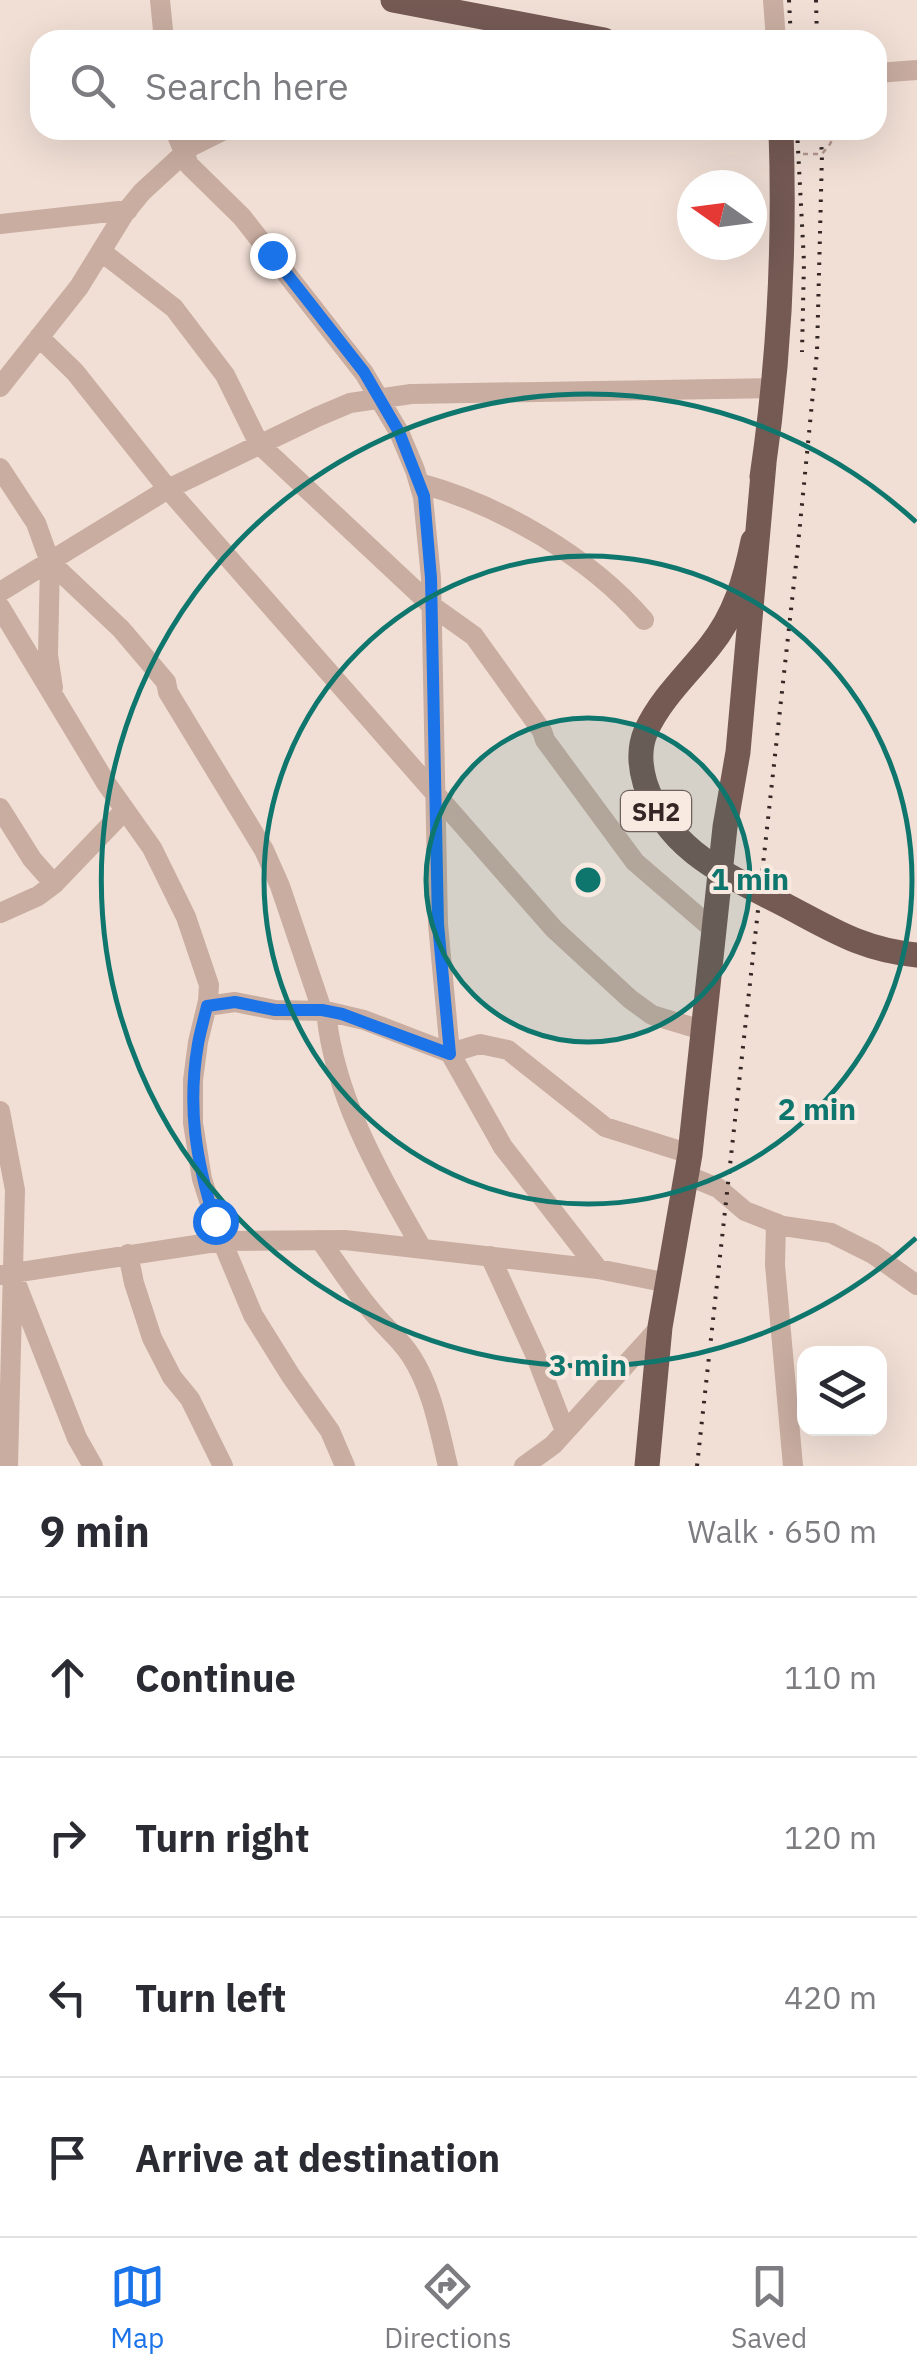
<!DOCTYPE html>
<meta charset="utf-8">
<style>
body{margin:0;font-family:"IBM Plex Sans",sans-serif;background:#f2f2f3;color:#2b2b33}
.controls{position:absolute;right:30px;bottom:30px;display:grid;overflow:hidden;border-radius:20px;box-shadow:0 10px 40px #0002}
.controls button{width:90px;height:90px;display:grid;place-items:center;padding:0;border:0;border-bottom:2px solid #e1e1e2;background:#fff;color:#2b2b33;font:50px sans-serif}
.compass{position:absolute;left:677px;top:170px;width:90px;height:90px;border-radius:50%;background:#fff;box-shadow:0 10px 40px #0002;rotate:284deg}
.stop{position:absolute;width:30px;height:30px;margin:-22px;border:8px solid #1a73e8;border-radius:50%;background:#fff}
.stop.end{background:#1a73e8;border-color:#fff;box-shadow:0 2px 10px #0008}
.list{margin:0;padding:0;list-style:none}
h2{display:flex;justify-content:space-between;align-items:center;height:130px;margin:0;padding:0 40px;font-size:42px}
h2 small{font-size:32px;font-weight:400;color:#7c7c81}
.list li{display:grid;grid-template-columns:65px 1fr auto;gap:30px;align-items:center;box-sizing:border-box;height:160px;padding:0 40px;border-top:2px solid #e1e1e2}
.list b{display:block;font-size:38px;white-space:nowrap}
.list em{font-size:32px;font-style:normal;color:#7c7c81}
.icon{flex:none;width:55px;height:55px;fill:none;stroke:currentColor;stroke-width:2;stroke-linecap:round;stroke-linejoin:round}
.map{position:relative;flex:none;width:917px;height:1466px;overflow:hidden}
.search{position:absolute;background:#fff;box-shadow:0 10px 40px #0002;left:30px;right:30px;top:30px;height:110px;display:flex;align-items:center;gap:25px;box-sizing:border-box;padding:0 35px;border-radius:30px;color:#7c7c81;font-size:38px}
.sheet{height:770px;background:#fff}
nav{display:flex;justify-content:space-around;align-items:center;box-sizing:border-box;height:140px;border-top:2px solid #e1e1e2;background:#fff;font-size:28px;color:#7c7c81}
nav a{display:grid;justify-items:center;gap:5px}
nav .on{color:#1a73e8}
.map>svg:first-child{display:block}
</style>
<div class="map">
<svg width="917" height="1466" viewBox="0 0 917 1466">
<rect width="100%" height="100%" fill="#f1dfd5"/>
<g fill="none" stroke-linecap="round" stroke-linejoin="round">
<path stroke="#b4968b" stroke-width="2.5" stroke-dasharray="5 5" stroke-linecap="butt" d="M803 154H822L830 144 837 130"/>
<path stroke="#c9ada1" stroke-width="20" d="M160 0 164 40
M773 0 776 40
M877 73 917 70
M175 130 189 165 242 217 364 373 399 432 415 470 423 497 431 578 438 924 450 1053 503 1147 598 1269
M0 224 128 210
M102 252 174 308 225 375 259 444 432 606 474 636 542 731 545 740 635 862 714 930
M39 337 75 372 168 489 554 929 630 999 652 1015 702 1030
M0 387 79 287 124 214 142 192 192 146 224 130
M0 468 36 523 50 562 48 655 53 688
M419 483C500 505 589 556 644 620
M50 562 121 629 166 682 168 692 264 850 280 886 322 1010
M0 592 168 489 317 417 350 403 411 394 774 388
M0 607 106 783 152 848 186 917 209 985 208 1001 198 1042 193 1080V1123L202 1179 222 1241 253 1315 291 1376 330 1431 345 1466
M0 808 32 859 54 884
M0 913 38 896 54 884 124 811
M207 1006 235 1002 275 1010 326 1011 364 1020 450 1053 480 1044 508 1050 605 1127 690 1154
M326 1011C334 1097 379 1173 421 1247
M0 1111 15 1190 8 1466
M686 1175 718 1188 745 1211 783 1226 831 1233 873 1254 917 1285
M776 1223 775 1265 793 1466
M320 1240C338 1265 355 1292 375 1315 387 1329 401 1340 411 1356 432 1388 439 1429 448 1466
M128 1254 134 1283 152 1338 172 1377 190 1399 223 1466
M490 1256 535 1354 565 1431
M0 1275 222 1241 345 1240 598 1269 668 1283
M16 1283 77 1438 93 1466
M524 1466 553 1445 660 1327"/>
<path stroke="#755a54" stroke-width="25" d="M393 0 604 40
M762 477C779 363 785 245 781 130
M647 1466 660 1327 690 1154 725 827 738 752 764 463"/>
<path stroke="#332624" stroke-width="4" stroke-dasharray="2.5 8" stroke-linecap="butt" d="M789 0 791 40
M816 0 817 40
M797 130 804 262 802 352
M697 1466 797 555 817 352 822 154 820 130"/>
<path stroke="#755a54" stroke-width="25" d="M753 541C745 580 735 615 710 646 689 673 661 698 646 731 639 747 640 766 645 783 667 850 725 874 783 904 831 929 862 950 917 955"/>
</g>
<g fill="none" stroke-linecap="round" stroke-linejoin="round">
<path stroke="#1a73e8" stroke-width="12" d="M215 1221C196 1161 187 1107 198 1044 200 1032 204 1019 207 1006L235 1002 275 1010H322L342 1014 450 1054 438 924 431 578 424 496 399 432 364 372 272 255"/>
</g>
<circle cx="588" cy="880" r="162" fill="#0f766e" fill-opacity=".12"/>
<g fill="none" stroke="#0f766e" stroke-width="5">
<circle cx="588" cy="880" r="162"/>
<circle cx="588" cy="880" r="324"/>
<path d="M916 1238A486 486 0 1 1 916 522"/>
</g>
<g text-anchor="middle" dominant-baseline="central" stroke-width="8" stroke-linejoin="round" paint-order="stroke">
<rect fill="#f9eae1" stroke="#6e615d" stroke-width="2.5" x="621" y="791" width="70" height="40" rx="8"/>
<g font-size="25" font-weight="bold" fill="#332624">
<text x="656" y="811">SH2</text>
</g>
</g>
<circle cx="588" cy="880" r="15" fill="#0f766e" stroke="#f9eae1" stroke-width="5"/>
<g font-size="30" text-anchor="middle" font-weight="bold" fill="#0f766e" stroke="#f9eae1" stroke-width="8" stroke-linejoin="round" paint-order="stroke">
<text x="750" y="890">1 min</text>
<text x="817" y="1120">2 min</text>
<text x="588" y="1376">3 min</text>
</g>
</svg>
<div class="controls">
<button><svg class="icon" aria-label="layers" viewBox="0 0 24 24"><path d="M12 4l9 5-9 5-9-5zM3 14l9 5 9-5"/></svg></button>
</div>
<svg class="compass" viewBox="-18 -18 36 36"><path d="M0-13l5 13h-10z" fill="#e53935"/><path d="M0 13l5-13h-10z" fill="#7c7c81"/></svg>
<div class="stop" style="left:215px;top:1221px"></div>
<div class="stop end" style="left:272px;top:255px"></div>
<div class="search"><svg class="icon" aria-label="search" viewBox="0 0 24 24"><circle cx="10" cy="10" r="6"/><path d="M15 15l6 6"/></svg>Search here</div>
</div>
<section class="sheet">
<h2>9 min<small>Walk · 650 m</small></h2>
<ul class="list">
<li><svg class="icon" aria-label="ahead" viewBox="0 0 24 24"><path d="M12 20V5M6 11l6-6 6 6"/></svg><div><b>Continue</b></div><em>110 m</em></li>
<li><svg class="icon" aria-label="right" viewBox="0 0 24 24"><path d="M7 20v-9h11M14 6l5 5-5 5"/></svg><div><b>Turn right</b></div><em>120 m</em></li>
<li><svg class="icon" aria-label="left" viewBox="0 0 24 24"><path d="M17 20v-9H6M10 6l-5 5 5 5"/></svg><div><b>Turn left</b></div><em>420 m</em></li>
<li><svg class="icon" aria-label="arrive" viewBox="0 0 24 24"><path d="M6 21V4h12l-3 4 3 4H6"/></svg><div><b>Arrive at destination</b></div></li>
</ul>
</section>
<nav>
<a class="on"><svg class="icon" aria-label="map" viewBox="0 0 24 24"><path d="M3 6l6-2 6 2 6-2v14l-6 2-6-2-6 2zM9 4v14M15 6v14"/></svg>Map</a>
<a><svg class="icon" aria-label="directions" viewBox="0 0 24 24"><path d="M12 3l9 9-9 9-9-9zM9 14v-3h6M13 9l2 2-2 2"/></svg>Directions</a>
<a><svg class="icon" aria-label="saved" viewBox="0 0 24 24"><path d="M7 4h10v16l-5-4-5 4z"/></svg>Saved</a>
</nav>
